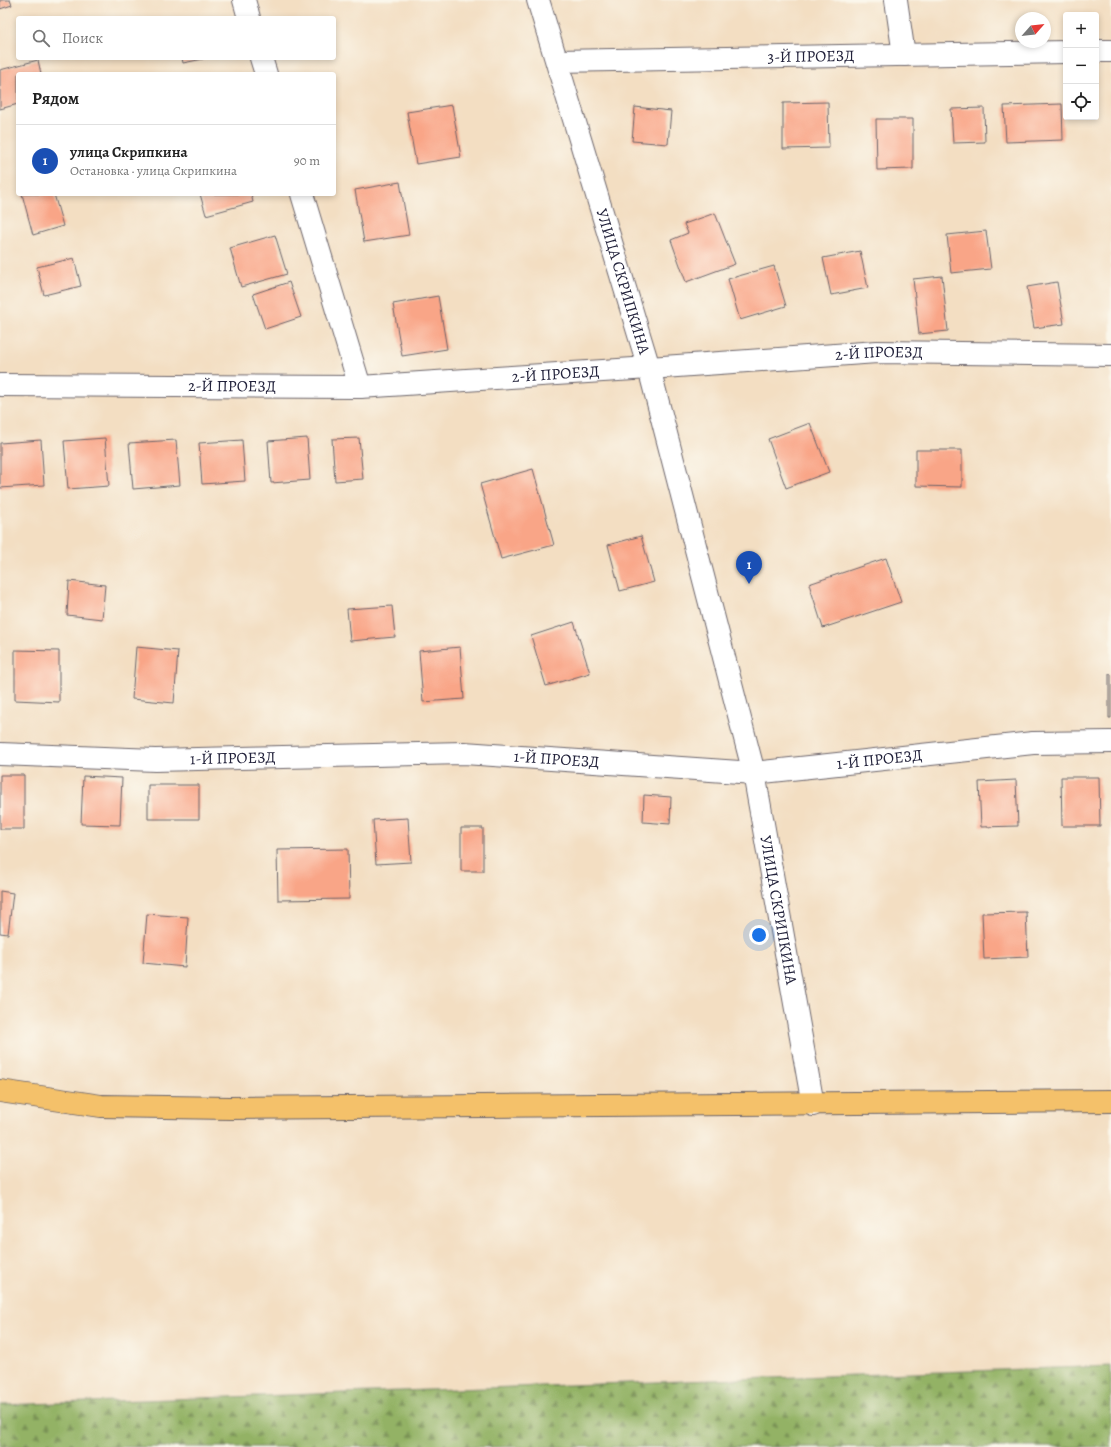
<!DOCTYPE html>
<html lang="ru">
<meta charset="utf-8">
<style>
body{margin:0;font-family:Alegreya,serif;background:#f6f6f6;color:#222}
.controls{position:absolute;right:12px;top:12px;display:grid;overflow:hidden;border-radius:4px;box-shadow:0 2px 6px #0003}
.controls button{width:36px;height:36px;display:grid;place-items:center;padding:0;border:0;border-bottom:1px solid #e0e0e0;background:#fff;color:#222;font:20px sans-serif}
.compass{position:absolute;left:1015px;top:12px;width:36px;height:36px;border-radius:50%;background:#fff;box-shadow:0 2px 6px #0003;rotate:63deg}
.you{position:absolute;left:759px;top:935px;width:14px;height:14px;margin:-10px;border:3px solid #fff;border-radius:50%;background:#1a73e8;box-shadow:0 0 0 6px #1a73e833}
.badge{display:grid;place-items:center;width:26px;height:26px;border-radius:50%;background:#1a73e8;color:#fff;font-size:13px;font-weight:700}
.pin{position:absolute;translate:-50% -33px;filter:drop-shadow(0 1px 2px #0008)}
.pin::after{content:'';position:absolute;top:21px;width:14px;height:12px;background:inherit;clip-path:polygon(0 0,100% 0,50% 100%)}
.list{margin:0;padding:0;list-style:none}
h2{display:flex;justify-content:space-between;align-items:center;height:52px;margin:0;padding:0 16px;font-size:17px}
h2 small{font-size:13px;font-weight:400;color:#767676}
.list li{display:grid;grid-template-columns:26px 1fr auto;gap:12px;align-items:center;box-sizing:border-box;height:72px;padding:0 16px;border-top:1px solid #e0e0e0}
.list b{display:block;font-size:15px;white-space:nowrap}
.list p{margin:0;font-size:13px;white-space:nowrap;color:#767676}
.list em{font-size:13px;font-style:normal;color:#767676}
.icon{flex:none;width:22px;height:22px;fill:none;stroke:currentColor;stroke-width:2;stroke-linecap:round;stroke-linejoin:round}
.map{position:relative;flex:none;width:1111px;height:1447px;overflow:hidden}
.search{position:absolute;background:#fff;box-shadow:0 2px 6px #0003;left:16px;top:16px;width:320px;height:44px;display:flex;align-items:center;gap:10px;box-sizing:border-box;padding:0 14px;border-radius:4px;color:#767676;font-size:15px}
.panel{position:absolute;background:#fff;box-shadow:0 2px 6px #0003;left:16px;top:72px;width:320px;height:124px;border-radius:4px}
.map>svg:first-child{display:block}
</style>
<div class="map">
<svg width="1111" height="1447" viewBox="0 0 1111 1447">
<defs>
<pattern id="forest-firs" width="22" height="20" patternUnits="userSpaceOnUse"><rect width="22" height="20" fill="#93b265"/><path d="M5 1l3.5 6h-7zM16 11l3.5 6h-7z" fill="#789054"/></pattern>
</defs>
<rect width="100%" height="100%" fill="#fbf7ec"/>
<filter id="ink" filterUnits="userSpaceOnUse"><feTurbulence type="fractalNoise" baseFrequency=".025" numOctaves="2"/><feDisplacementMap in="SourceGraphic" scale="8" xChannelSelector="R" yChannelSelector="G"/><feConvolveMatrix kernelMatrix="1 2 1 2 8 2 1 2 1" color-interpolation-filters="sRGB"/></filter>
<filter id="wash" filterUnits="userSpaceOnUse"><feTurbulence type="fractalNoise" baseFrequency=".012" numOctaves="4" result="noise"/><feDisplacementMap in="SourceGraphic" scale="16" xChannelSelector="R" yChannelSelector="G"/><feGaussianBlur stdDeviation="0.9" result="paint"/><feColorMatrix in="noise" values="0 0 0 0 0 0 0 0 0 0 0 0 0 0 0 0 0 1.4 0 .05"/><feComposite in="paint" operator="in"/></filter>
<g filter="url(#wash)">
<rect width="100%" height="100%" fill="#f3dec2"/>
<path fill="url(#forest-firs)" stroke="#5a6a50" d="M1111 1366V1447H0V1405Z"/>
<g id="blocks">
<path fill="#f9a587" d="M0 0H10L12 5 0 9Z
M182 58H203V59L183 63Z
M38 60 41 74H18V104L0 109V70Z
M828 102 829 148 783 149V103Z
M1062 104 1063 140 1006 142 1004 106Z
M452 105 461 157 416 164 407 112Z
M635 107 671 111 668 144 632 141Z
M984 108 985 142 953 143 951 109Z
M876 119H913V169L877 170Z
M400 182 409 235 364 242 355 190Z
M22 194H54L63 226 33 235Z
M200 194H251L253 202 206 215Z
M715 213 735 264 686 282 671 240 688 233 684 224Z
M986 231 991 269 951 273 947 235Z
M275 235 287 274 241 287 230 248Z
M860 251 868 288 831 295 823 258Z
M74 258 81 286 44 295 37 267Z
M774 266 786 306 740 320 728 279Z
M942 276 948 331 919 334 913 279Z
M289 282 301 317 265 329 253 294Z
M1057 282 1064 324 1034 328 1027 287Z
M438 296 447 349 402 356 393 304Z
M810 423 829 472 786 488 768 439Z
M105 438 109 486 68 489 64 441Z
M307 438 310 480 271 483 268 441Z
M359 438 363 479 335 481 332 439Z
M41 440 44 485 0 488V443Z
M176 440 180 485 133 489 129 443Z
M242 440 245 481 202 484 199 443Z
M916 450H962V487L916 486Z
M533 469 554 545 501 559 480 484Z
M641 536 654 582 620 591 608 545Z
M886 558 901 602 823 628 809 584Z
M69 581 105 585 102 619 67 615Z
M392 606 395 637 350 641 347 609Z
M574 622 590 673 546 686 531 636Z
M136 647 178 651 174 703 132 699Z
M460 647 464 699 423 702 419 651Z
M15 650 59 651V702L15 700Z
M1109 674H1111V718H1109Z
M0 775H24V829H0Z
M83 776 122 778 120 825 81 824Z
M1061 777H1099L1100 826H1062Z
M1016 780 1018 826 981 827 979 782Z
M148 785H199V819H148Z
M644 795 671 797 670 824 643 822Z
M408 818 411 862 376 864 373 820Z
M461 828H483V871H461Z
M348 849 349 899 278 900 277 850Z
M0 891 13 893 8 934 0 933Z
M1026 912 1028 957 984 959 982 913Z
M147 914 188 917 185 967 143 963Z"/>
</g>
</g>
<g filter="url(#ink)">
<use href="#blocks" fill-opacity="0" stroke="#6b646a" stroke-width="1"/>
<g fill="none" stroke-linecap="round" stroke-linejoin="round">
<defs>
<g id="minor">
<path d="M244 0 249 18"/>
<path id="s1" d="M538 0 649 368 754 773 813 1105"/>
<path d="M896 0 904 55"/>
<path d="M1096 51H1111"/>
<path d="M261 58 266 74"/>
<path id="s2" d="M557 61 1066 52"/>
<path d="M302 194 360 387"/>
<path id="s3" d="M0 385 360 387 649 368 877 352 1111 355"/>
<path id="s4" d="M0 754 155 760 464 753 754 773 1033 743 1111 742"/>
</g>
<path id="major" d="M0 1091 101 1106 230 1108 1111 1101"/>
</defs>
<use href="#minor" stroke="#6b646a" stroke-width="24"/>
<use href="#major" stroke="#6b646a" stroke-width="24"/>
<use href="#minor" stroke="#fff" stroke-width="22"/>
<use href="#major" stroke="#f4c16a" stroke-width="22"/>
</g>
</g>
<g text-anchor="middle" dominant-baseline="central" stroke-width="3.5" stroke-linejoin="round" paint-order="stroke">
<g font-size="16" fill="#22223b" stroke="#fbf7ec">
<text stroke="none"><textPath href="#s2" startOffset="254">3-Й ПРОЕЗД</textPath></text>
<text stroke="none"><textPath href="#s1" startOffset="294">УЛИЦА СКРИПКИНА</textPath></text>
<text stroke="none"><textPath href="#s3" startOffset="880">2-Й ПРОЕЗД</textPath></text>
<text stroke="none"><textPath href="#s3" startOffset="556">2-Й ПРОЕЗД</textPath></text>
<text stroke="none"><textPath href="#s3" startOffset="232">2-Й ПРОЕЗД</textPath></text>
<text stroke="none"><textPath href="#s4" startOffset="233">1-Й ПРОЕЗД</textPath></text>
<text stroke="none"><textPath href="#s4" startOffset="557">1-Й ПРОЕЗД</textPath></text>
<text stroke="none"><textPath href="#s4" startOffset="881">1-Й ПРОЕЗД</textPath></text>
<text stroke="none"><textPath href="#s1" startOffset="942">УЛИЦА СКРИПКИНА</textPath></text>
</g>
</g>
</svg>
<div class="controls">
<button>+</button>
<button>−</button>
<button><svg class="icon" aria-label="locate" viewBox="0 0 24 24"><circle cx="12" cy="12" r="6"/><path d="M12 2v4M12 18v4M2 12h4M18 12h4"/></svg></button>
</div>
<svg class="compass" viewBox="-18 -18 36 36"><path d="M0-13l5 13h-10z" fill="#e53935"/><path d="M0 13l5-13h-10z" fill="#767676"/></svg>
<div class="you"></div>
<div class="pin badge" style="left:749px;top:584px;background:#1a4fb4">1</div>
<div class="search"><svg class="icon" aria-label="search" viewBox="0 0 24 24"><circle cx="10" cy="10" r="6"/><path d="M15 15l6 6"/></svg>Поиск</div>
<section class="panel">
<h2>Рядом<small></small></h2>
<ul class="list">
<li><span class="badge" style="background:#1a4fb4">1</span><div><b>улица Скрипкина</b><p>Остановка · улица Скрипкина</p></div><em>90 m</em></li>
</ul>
</section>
</div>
